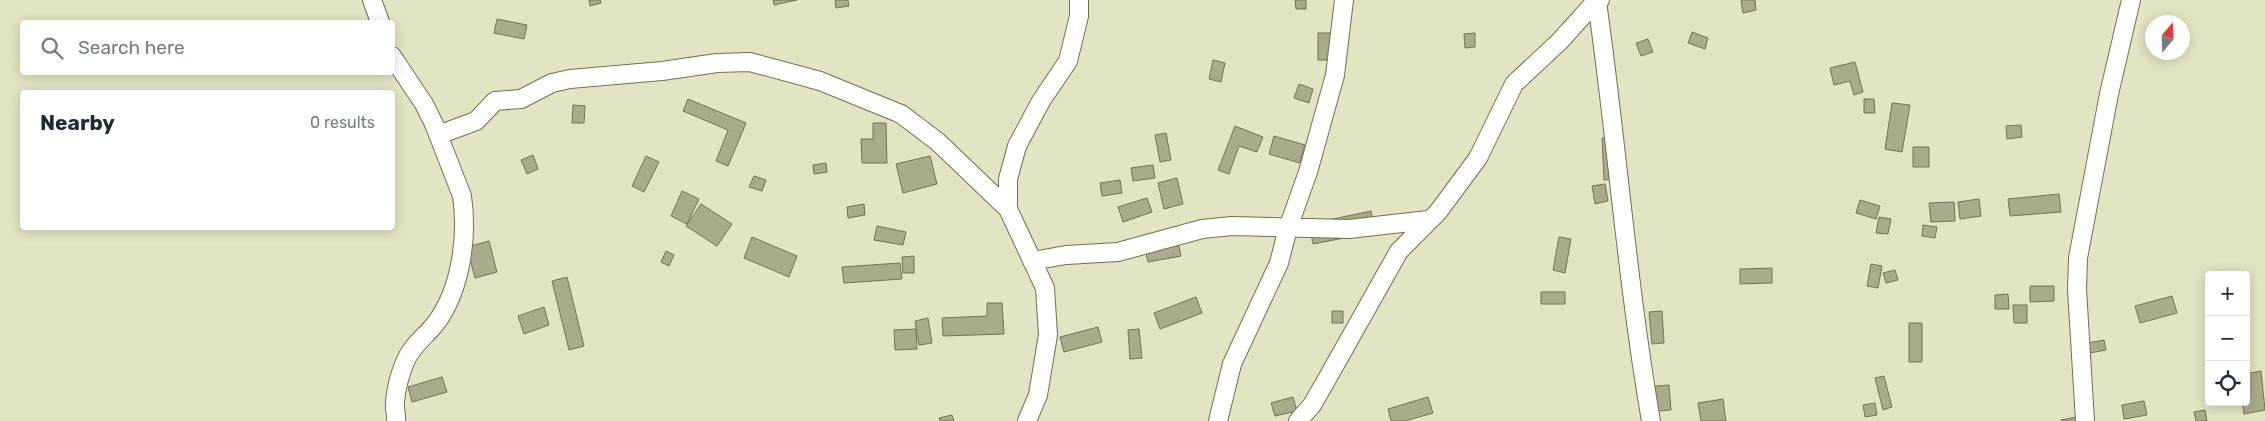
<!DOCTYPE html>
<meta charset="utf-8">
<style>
body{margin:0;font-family:Rubik,sans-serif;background:#f6f6f7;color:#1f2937}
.controls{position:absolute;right:15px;bottom:15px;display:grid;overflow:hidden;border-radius:5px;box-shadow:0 2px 12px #0003}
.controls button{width:45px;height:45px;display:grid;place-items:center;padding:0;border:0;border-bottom:1px solid #e0e1e3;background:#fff;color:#1f2937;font:25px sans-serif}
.compass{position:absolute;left:2145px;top:15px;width:45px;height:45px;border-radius:50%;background:#fff;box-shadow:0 2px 12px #0003;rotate:19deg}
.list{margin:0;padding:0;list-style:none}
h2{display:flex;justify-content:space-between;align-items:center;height:65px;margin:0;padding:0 20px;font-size:21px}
h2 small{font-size:16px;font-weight:400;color:#747a83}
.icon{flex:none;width:28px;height:28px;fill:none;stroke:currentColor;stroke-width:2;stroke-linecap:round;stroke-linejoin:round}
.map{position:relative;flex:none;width:2265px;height:421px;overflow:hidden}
.search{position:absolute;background:#fff;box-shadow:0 2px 12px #0003;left:20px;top:20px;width:375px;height:55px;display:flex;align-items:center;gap:12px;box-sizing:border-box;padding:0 18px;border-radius:5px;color:#747a83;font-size:19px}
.panel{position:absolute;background:#fff;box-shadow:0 2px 12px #0003;left:20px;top:90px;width:375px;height:140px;border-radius:5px}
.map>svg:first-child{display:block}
</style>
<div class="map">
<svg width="2265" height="421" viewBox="0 0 2265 421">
<rect width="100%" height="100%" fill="#e3e4c2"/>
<path fill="#aaab8a" stroke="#737355" d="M589 0H600L601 3 590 6Z
M773 0H797L774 5Z
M835 0H848L849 6 836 8Z
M1295 0H1306V9H1296Z
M1741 0H1755L1756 10 1743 13Z
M497 19 527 25 524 39 494 33Z
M1692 32 1708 38 1705 49 1688 43Z
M1318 33H1334V60H1318Z
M1475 33V47L1465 48 1464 34Z
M1648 39 1653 52 1641 56 1636 43Z
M1213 60 1225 63 1221 82 1209 79Z
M1855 62 1863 92 1854 95 1850 81 1834 85 1830 68Z
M1299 84 1313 89 1309 103 1294 98Z
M688 99 746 123 728 166 716 161 728 130 683 111Z
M1864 99H1874L1875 113H1864Z
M1892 103 1910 105 1902 152 1885 149Z
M573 105 585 106 584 123H572Z
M873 123H886L887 163H862L861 139H873Z
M2021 125 2022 137 2007 139 2006 126Z
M1235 126 1263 137 1257 152 1239 146 1229 174 1218 170Z
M1166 133 1171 160 1160 162 1155 135Z
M1274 136 1305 145 1300 163 1269 154Z
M1602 138H1612L1615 179 1604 180Z
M1913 147H1929V167H1913Z
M533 155 538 169 527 174 521 160Z
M646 156 659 162 644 192 632 186Z
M930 156 937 184 903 193 896 164Z
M826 163 827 172 814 174 813 165Z
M1153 165 1155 178 1133 181 1131 168Z
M754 176 766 180 762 191 749 187Z
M1177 178 1183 204 1164 209 1158 183Z
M1120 180 1122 193 1102 196 1100 183Z
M1605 184 1608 201 1595 204 1592 186Z
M682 191 699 199 687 224 671 216Z
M2059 194 2061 212 2010 216 2008 199Z
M1147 198 1152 212 1123 222 1118 207Z
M1979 199 1981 216 1960 219 1958 202Z
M1860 200 1880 206 1876 219 1856 213Z
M1954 202 1955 221 1931 222 1929 203Z
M701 204 732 224 717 246 686 226Z
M864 204 865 215 848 218 847 207Z
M1371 211 1375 232 1313 244 1309 224Z
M1879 217 1891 219 1888 234 1876 233Z
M1923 225 1937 227 1935 238 1922 236Z
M877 226 906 232 903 245 874 240Z
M752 237 797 256 789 277 744 258Z
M1559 237 1571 239 1565 273 1553 270Z
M489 241 497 272 475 278 467 247Z
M1178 242 1181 256 1148 262 1145 249Z
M666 251 674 255 669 266 661 262Z
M914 256V273H903L902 257Z
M900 263 902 279 844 283 842 267Z
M1871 264 1882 266 1878 288 1867 286Z
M1772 268V283L1740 284V269Z
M1895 270 1898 280 1886 283 1883 273Z
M567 277 584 346 569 350 552 281Z
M2030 286H2054V301L2030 302Z
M1541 292H1565V304H1541Z
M2008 294 2009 309H1995V295Z
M2172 296 2177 313 2140 323 2135 306Z
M1196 297 1202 313 1160 329 1154 313Z
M987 303H1002L1004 334 943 336 942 318 987 316Z
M2013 305H2027V323H2014Z
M544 307 549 325 524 334 518 316Z
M1332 311H1343V323H1332Z
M1662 311 1664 343 1652 344 1649 312Z
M928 318 932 343 919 345 915 321Z
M1909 323H1922V362H1909Z
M1098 327 1102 342 1064 352 1060 337Z
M916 329 917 349 895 350 894 330Z
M1139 329 1142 358 1130 359 1128 330Z
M2104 340 2106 350 2090 353 2088 343Z
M2261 371 2265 410 2244 414 2242 402H2246V374Z
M1884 376 1892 407 1883 410 1875 378Z
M442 377 447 392 412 402 408 387Z
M1669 385 1671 410 1648 412 1646 387Z
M1293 397 1297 411 1275 416 1271 403Z
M1428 397 1433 413 1405 421H1391L1388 409Z
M1723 399 1726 421H1701L1698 403Z
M2144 401 2147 415 2124 419 2122 405Z
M1875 403 1877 415 1865 417 1863 405Z
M2205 410 2207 421H2196L2194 412Z
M952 415 954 421H940L939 418Z
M2081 416 2082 421H2061V420Z"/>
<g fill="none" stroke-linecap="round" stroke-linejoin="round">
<defs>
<path id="street" d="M372 0 380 22
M1600 0 1597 2C1617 142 1627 283 1651 421
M392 56 424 104 434 124 462 196C468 237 461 289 436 323 426 336 411 346 405 362 400 374 396 389 395 402 394 409 397 415 396 421
M438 135 476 121 495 101 521 99 552 83 570 79 662 71 717 63 750 62 820 81 901 114 938 142 1008 209
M1032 261 1066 255 1118 252 1202 229 1232 226 1349 229 1428 220
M1027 421 1038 395 1048 335 1045 288 1008 209V179L1017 146 1041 101 1068 61 1079 16V0
M1218 421 1232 364 1279 263 1288 228 1308 172 1335 75 1344 0
M1298 421 1312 405 1327 379 1399 251 1438 212 1478 158 1514 84 1560 41 1597 0
M2085 421 2077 289 2078 258 2109 94 2131 0"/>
</defs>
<use href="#street" stroke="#707051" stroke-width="20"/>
<use href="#street" stroke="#fff" stroke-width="18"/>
</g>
</svg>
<div class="controls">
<button>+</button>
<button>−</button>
<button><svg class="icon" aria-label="locate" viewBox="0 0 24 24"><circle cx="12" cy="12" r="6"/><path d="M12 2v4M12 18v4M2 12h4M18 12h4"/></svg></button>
</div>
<svg class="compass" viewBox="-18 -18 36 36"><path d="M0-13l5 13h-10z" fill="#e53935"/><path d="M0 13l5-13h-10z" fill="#747a83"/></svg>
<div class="search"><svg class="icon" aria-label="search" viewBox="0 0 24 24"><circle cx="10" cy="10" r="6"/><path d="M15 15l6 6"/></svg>Search here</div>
<section class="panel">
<h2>Nearby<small>0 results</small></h2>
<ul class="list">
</ul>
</section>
</div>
